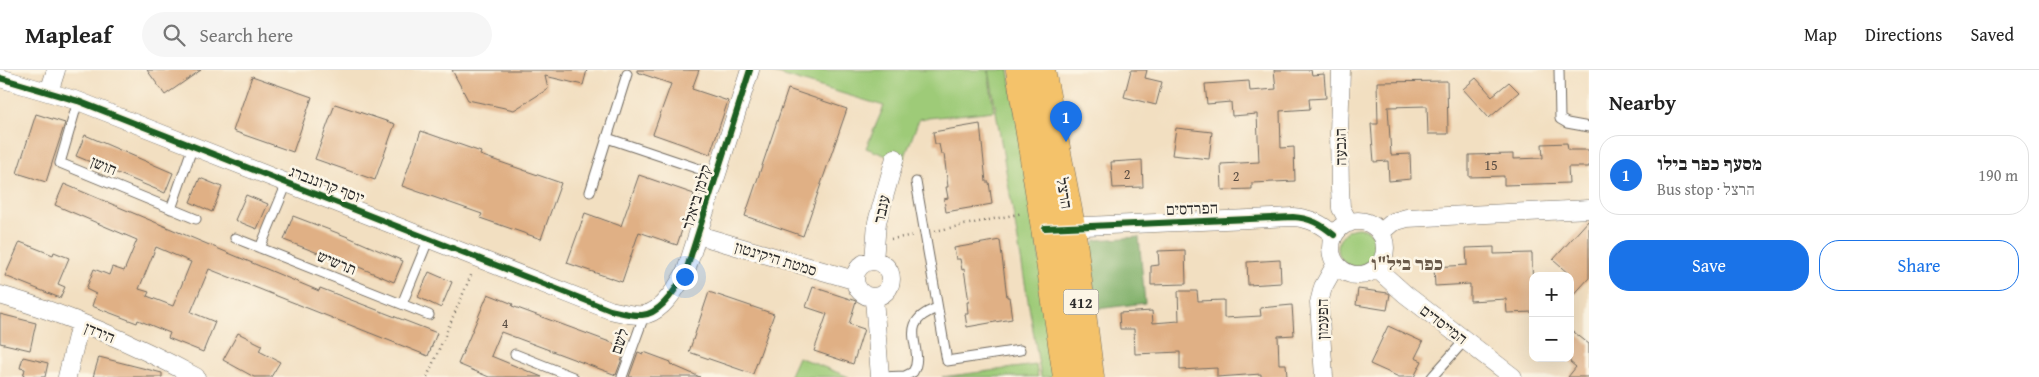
<!DOCTYPE html>
<meta charset="utf-8">
<style>
body{margin:0;font-family:"Gentium Book Plus","Frank Ruhl Libre",serif;background:#f6f6f6;color:#222}
.controls{position:absolute;right:15px;bottom:15px;display:grid;overflow:hidden;border-radius:10px;box-shadow:0 5px 20px #0002}
.controls button{width:45px;height:45px;display:grid;place-items:center;padding:0;border:0;border-bottom:1px solid #e0e0e0;background:#fff;color:#222;font:25px sans-serif}
.you{position:absolute;left:684px;top:206px;width:18px;height:18px;margin:-12px;border:4px solid #fff;border-radius:50%;background:#1a73e8;box-shadow:0 0 0 8px #1a73e833}
.badge{display:grid;place-items:center;width:32px;height:32px;border-radius:50%;background:#1a73e8;color:#fff;font-size:16px;font-weight:700}
.pin{position:absolute;translate:-50% -41px;filter:drop-shadow(0 1px 2px #0008)}
.pin::after{content:'';position:absolute;top:26px;width:18px;height:15px;background:inherit;clip-path:polygon(0 0,100% 0,50% 100%)}
.list{margin:0;padding:0;list-style:none}
h2{display:flex;justify-content:space-between;align-items:center;height:65px;margin:0;padding:0 20px;font-size:21px}
h2 small{font-size:16px;font-weight:400;color:#767676}
.list li{display:grid;grid-template-columns:32px 1fr auto;gap:15px;align-items:center;box-sizing:border-box;height:80px;margin:0 10px 10px;padding:0 10px;border:1px solid #e0e0e0;border-radius:20px}
.list b{display:block;font-size:19px;white-space:nowrap}
.list p{margin:0;font-size:16px;white-space:nowrap;color:#767676}
.list em{font-size:16px;font-style:normal;color:#767676}
.actions{display:flex;gap:10px;padding:15px 20px}
.actions a{flex:1;padding:11px 0;border:1px solid #1a73e8;border-radius:20px;text-align:center;font-size:18px;color:#1a73e8}
.actions .main{background:#1a73e8;color:#fff}
.icon{flex:none;width:28px;height:28px;fill:none;stroke:currentColor;stroke-width:2;stroke-linecap:round;stroke-linejoin:round}
.map{position:relative;flex:none;width:1589px;height:307px;overflow:hidden}
header{display:flex;align-items:center;gap:30px;box-sizing:border-box;height:70px;padding:0 25px;background:#fff;border-bottom:1px solid #e0e0e0}
header strong{font-size:24px}
nav{display:flex;gap:28px;margin-inline-start:auto;font-size:18px}
.search{width:350px;height:45px;background:#f6f6f6;display:flex;align-items:center;gap:12px;box-sizing:border-box;padding:0 18px;border-radius:28px;color:#767676;font-size:19px}
main{display:flex}
aside{flex:1;background:#fff}
.map>svg:first-child{display:block}
</style>
<header>
<strong>Mapleaf</strong>
<div class="search"><svg class="icon" aria-label="search" viewBox="0 0 24 24"><circle cx="10" cy="10" r="6"/><path d="M15 15l6 6"/></svg>Search here</div>
<nav><a>Map</a><a>Directions</a><a>Saved</a></nav>
</header>
<main>
<div class="map">
<svg width="1589" height="307" viewBox="0 0 1589 307">
<rect width="100%" height="100%" fill="#fcf5e5"/>
<filter id="ink" filterUnits="userSpaceOnUse"><feTurbulence type="fractalNoise" baseFrequency=".02" numOctaves="2"/><feDisplacementMap in="SourceGraphic" scale="10" xChannelSelector="R" yChannelSelector="G"/><feConvolveMatrix kernelMatrix="1 2 1 2 8 2 1 2 1" color-interpolation-filters="sRGB"/></filter>
<filter id="wash" filterUnits="userSpaceOnUse"><feTurbulence type="fractalNoise" baseFrequency=".0096" numOctaves="4" result="noise"/><feDisplacementMap in="SourceGraphic" scale="20" xChannelSelector="R" yChannelSelector="G"/><feGaussianBlur stdDeviation="1.12" result="paint"/><feColorMatrix in="noise" values="0 0 0 0 0 0 0 0 0 0 0 0 0 0 0 0 0 1.4 0 .05"/><feComposite in="paint" operator="in"/></filter>
<g filter="url(#wash)">
<rect width="100%" height="100%" fill="#f2dfc1"/>
<path fill="#9ecb78" stroke="#647b52" d="M771 0H988L994 41 919 49 903 92 866 78 884 36 771 2Z
M989 0H1009L1059 307H1041Z
M1338 178a20 20 0 1 1 40 0a20 20 0 1 1-40 0Z
M798 287 849 307H789Z
M1036 295 1038 307H942Z"/>
<path fill="#7eaf68" stroke="#546d4a" d="M1139 167 1145 233 1097 239 1087 181 1096 170Z"/>
<g id="blocks">
<path fill="#e0b085" fill-rule="evenodd" d="M147 0H201L165 25Z
M452 0H587L583 15 545 6 548 19 514 40 468 30Z
M637 0H699L692 19 728 31 710 84 653 64 671 14 637 2Z
M1131 0H1147L1145 8 1162 12 1156 35 1124 27Z
M1274 0H1311L1312 5 1324 4 1326 28 1309 29 1310 39 1280 41 1281 78 1294 77 1295 111 1252 113V119L1222 120 1221 94 1259 92 1257 44 1232 46 1231 32 1207 34 1205 14 1249 11 1250 21 1276 19Z
M252 6 312 27 293 82 233 61Z
M1476 8 1492 26 1509 12 1519 22 1489 48 1463 19Z
M1447 11 1448 64H1428L1427 36 1388 37 1391 85 1410 84 1411 109 1389 111 1388 91 1374 92 1371 54H1378L1377 12Z
M788 19 847 39 803 166 745 146Z
M335 34 395 54 375 110 315 89Z
M36 44 65 53 46 112 17 103Z
M980 54 986 112H989L992 134 946 142 944 129 948 128 946 117H948L944 84H941L939 74H935L933 62Z
M1176 58 1212 62 1209 89 1172 85Z
M421 61 481 82 480 85 561 113 541 169 480 148 482 144 402 116Z
M85 65 173 103 165 123 76 86Z
M1567 73 1568 80H1589V97H1568L1569 113 1504 115V106L1469 107V85L1513 84V89L1543 88 1542 74Z
M1142 90 1143 117 1113 118 1111 92Z
M639 105 694 124 677 175 639 162 622 212 567 193 585 143 621 156Z
M200 108 222 117 212 142 190 132Z
M64 114 319 221 320 218 437 263 428 286 209 199 191 242 215 252 203 282 168 268 170 263 138 250 137 253 92 236 96 224 86 219 94 199 109 205 112 197 124 201 137 170 55 135ZM156 177 191 192 173 236 147 226 149 222 139 219Z
M246 125 268 134 257 159 235 150Z
M293 146 348 167 403 191 394 212 340 189 339 191 284 170Z
M1589 150V208L1570 229V205L1553 190Z
M1000 170 1007 227H1009L1012 249 967 257 965 244H968L967 232H969L964 199 962 200 960 189H956L954 178Z
M20 172 53 185 54 182 69 188 58 214 65 217 60 228 5 206Z
M1494 177V184L1532 183 1533 242 1507 243 1506 229 1470 231V214L1435 216 1434 197 1467 195 1466 178Z
M1185 180 1186 214 1151 215V196L1159 195 1158 181Z
M1280 190 1281 213 1248 215 1247 192Z
M429 202 452 212 441 238 418 227Z
M813 217 856 231 849 254 864 259 853 294 814 281 827 244 806 237Z
M1358 219 1388 223 1390 224 1387 240 1356 235Z
M1178 221H1197L1198 231 1224 230V248L1261 246 1260 238 1292 235 1294 265 1278 266 1279 294H1286L1287 307H1261V304L1217 307V298L1180 300V282L1135 284 1134 259H1120L1119 243 1152 241 1153 253 1179 251Z
M709 222 774 244 753 304 689 282Z
M488 224 513 234 512 236 626 278 616 305 501 262 491 286 542 307H489L458 294Z
M0 244 36 253 30 280 0 273Z
M1388 256 1423 272 1415 288 1422 291 1414 307H1399L1370 294Z
M1570 259 1589 274V307H1568L1576 297 1570 292Z
M238 263 262 275 259 281 280 292 271 307H254L223 290Z
M638 282 643 284 644 282 671 292 670 294 700 307H629Z
M23 287 48 293 45 307H23L25 299 20 298Z
M99 287 162 303V307H93Z"/>
</g>
</g>
<g filter="url(#ink)">
<use href="#blocks" fill-opacity="0" stroke="#716a60" stroke-width="1"/>
<g fill="none" stroke-linecap="round" stroke-linejoin="round">
<defs>
<path id="service" d="M1559 0 1560 49 1567 53 1589 57
M78 31 60 93 196 149
M607 68 717 105
M916 112 947 291 1020 280
M590 122 627 4
M171 139 193 76
M235 168 429 245
M260 178 287 113
M402 234 429 168
M515 284 573 307
M622 307 644 246
M880 307 905 306 913 302C927 280 893 254 937 238
M1432 307 1465 270"/>
<path id="minor" d="M1341 0 1339 63 1340 119 1341 138 1349 153
M0 8 78 31 610 240C620 242 632 246 642 245 661 244 678 216 686 201L750 0
M49 22 56 0
M1331 178a27 27 0 1 1 54 0a27 27 0 1 1-54 0Z
M1062 157 1293 147C1310 148 1321 154 1334 165
M1380 163 1393 152 1407 148 1589 139
M698 165 854 210
M855 209a18 18 0 1 1 36 0a18 18 0 1 1-36 0Z
M874 191 877 152 895 88
M1376 198 1405 224 1513 307
M0 225C65 243 137 275 196 307
M874 228 880 307
M67 307 80 254
M1324 307 1319 233 1323 217 1336 194"/>
<path id="primary" d="M1020 0 1045 158 1067 307
M1041 0 1071 156 1090 307"/>
</defs>
<use href="#service" stroke="#716a60" stroke-width="11"/>
<use href="#minor" stroke="#716a60" stroke-width="19"/>
<use href="#primary" stroke="#716a60" stroke-width="29"/>
<path stroke="#716a60" stroke-width="2.5" stroke-dasharray="1 4" stroke-linecap="butt" d="M935 161 1023 143
M891 169 915 165
M427 307 472 203"/>
<use href="#service" stroke="#fff" stroke-width="9"/>
<use href="#minor" stroke="#fff" stroke-width="18"/>
<use href="#primary" stroke="#f4c26a" stroke-width="28"/>
<defs>
<path id="cycleway" d="M0 8 78 31 610 240C620 242 632 246 642 245 661 244 678 216 686 201L750 0
M1045 158 1293 147C1310 148 1321 154 1334 165"/>
</defs>
<use href="#cycleway" stroke="#fcf5e5" stroke-width="9"/>
<use href="#cycleway" stroke="#1b5e20" stroke-width="6"/>
</g>
</g>
<g text-anchor="middle" dominant-baseline="central" stroke-width="5" stroke-linejoin="round" paint-order="stroke">
<g font-size="14" fill="#584c42">
<text x="1491" y="95">15</text>
<text x="1127" y="104">2</text>
<text x="1236" y="106">2</text>
<text x="505" y="253">4</text>
</g>
<rect fill="#fcf5e5" stroke="#6a6863" stroke-width="1" x="1063.5" y="219.5" width="35" height="25" rx="4"/>
<g font-size="15" font-weight="bold" fill="#2b2b2b">
<text x="1081" y="232">412</text>
</g>
<g font-size="16" fill="#2b2b2b" stroke="#fcf5e5">
<text transform="translate(1340 77) rotate(-91)">הגבעה</text>
<text transform="translate(104 95) rotate(22)">חושן</text>
<text transform="translate(327 114) rotate(21)">יוסף קרוננברג</text>
<text transform="translate(1065 123) rotate(80)">הרצל</text>
<text transform="translate(696 127) rotate(-73)">קלמן ביאלר</text>
<text transform="translate(1192 138) rotate(-2)">הפרדסים</text>
<text transform="translate(881 139) rotate(-77)">ענבר</text>
<text transform="translate(776 188) rotate(17)">סמטת היקינטון</text>
<text transform="translate(337 192) rotate(22)">תרשיש</text>
<text transform="translate(1322 249) rotate(-90)">הפעמון</text>
<text transform="translate(1444 254) rotate(37)">המייסדים</text>
<text transform="translate(100 262) rotate(22)">הירדן</text>
<text transform="translate(619 271) rotate(-71)">לשם</text>
</g>
<g font-size="19" font-weight="bold" fill="#6a5a4a" stroke="#fcf5e5">
<text x="1407" y="193">כפר ביל"ו</text>
</g>
</g>
</svg>
<div class="controls">
<button>+</button>
<button>−</button>
</div>
<div class="you"></div>
<div class="pin badge" style="left:1066px;top:72px">1</div>
</div>
<aside>
<h2>Nearby<small></small></h2>
<ul class="list">
<li><span class="badge">1</span><div><b>מסעף כפר בילו</b><p>Bus stop · הרצל</p></div><em>190 m</em></li>
</ul>
<div class="actions"><a class="main">Save</a><a>Share</a></div>
</aside>
</main>
